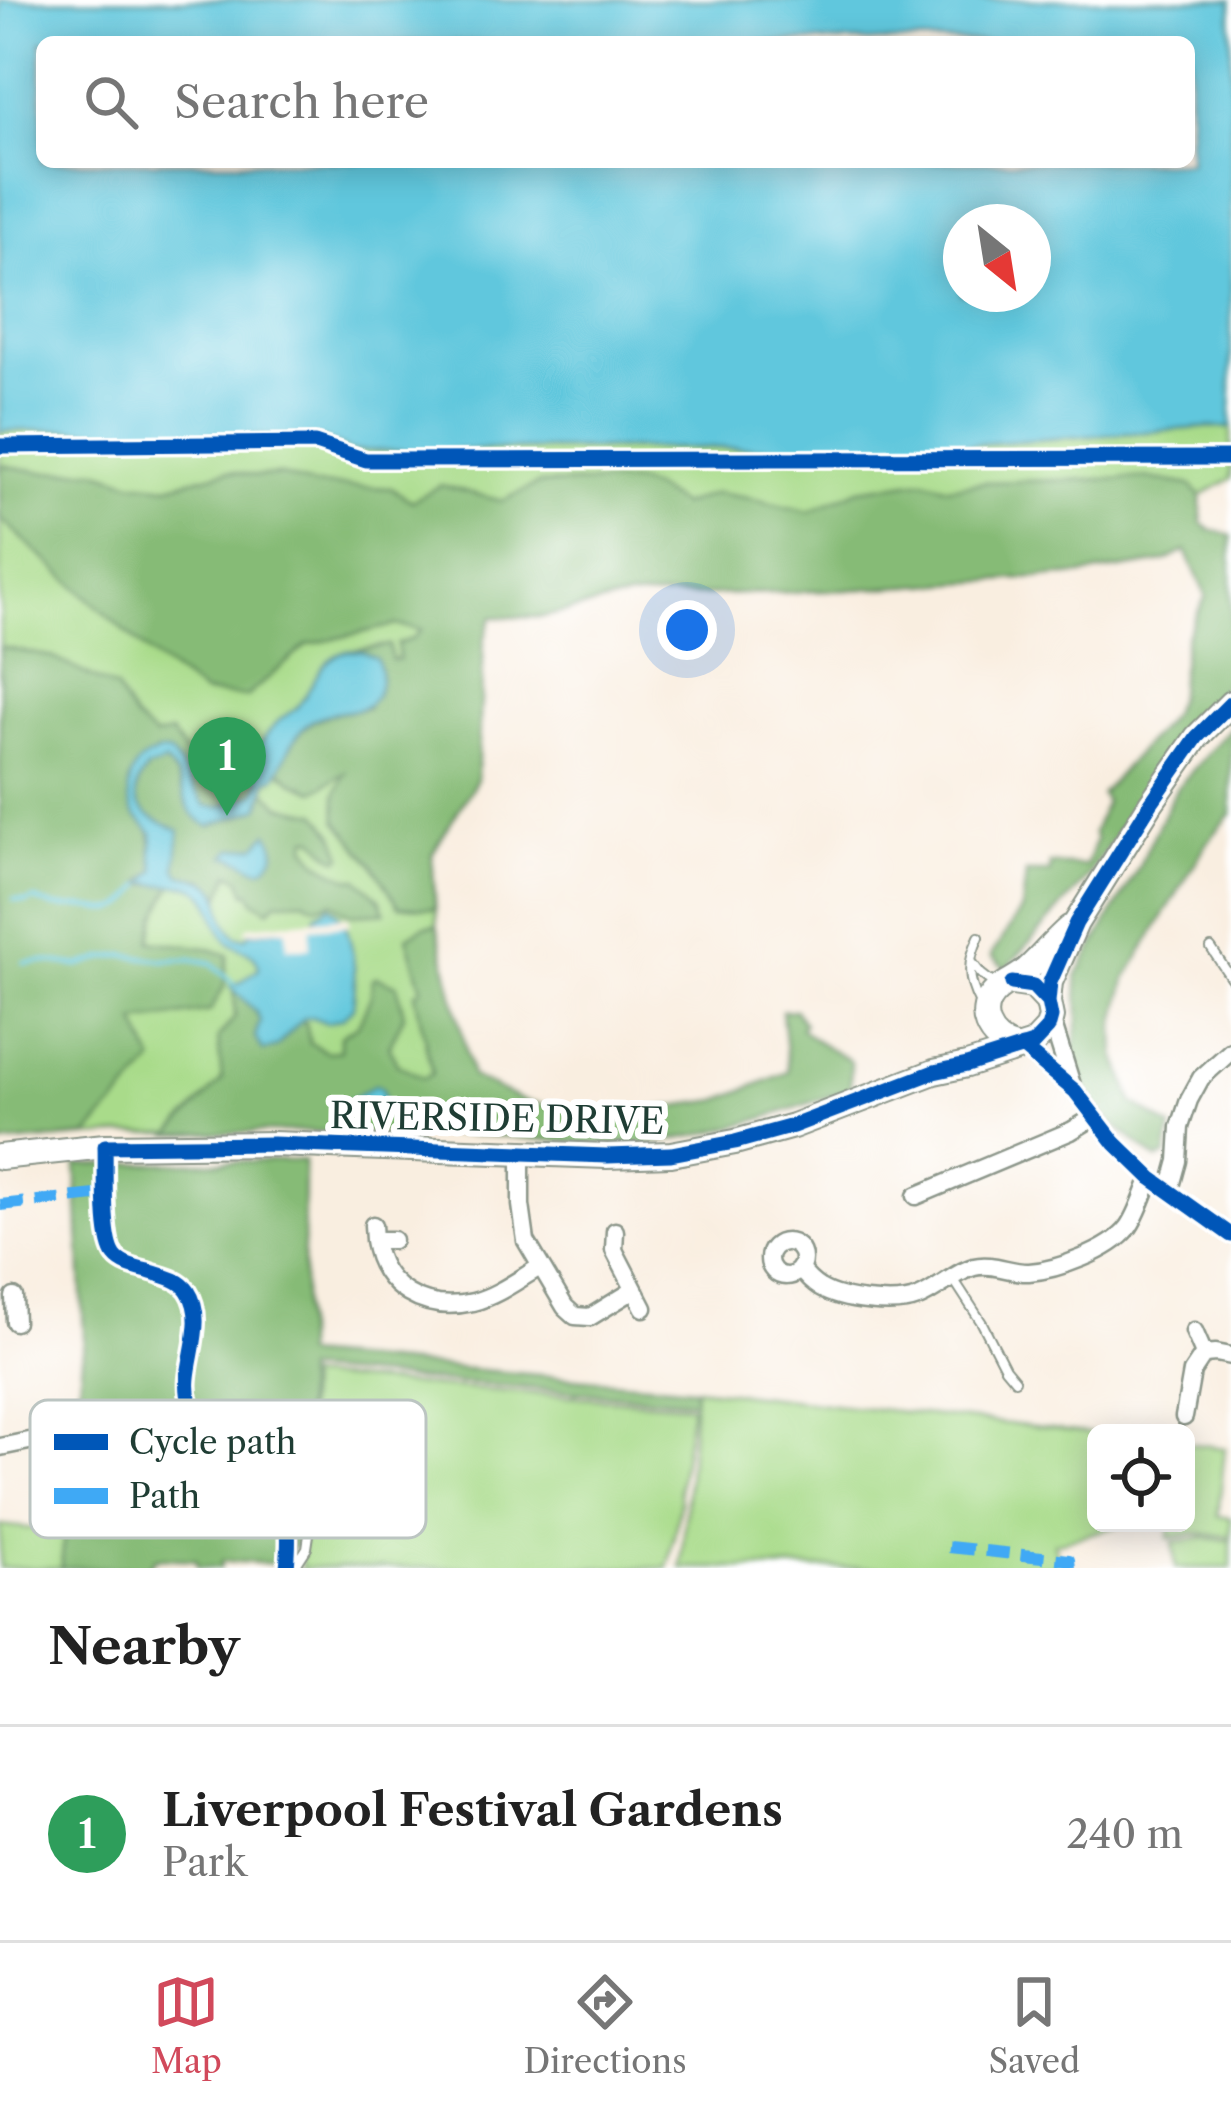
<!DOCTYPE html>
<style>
body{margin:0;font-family:"Libre Caslon Text",serif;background:#f6f6f6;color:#222}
.controls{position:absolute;right:36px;bottom:36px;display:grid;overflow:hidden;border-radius:18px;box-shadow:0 6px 30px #0003}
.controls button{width:108px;height:108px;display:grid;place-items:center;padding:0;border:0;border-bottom:3px solid #e0e0e0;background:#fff;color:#222;font:60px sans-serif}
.compass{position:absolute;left:943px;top:204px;width:108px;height:108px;border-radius:50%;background:#fff;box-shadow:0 6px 30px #0003;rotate:150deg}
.you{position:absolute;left:687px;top:630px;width:42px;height:42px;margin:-30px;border:9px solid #fff;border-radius:50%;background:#1a73e8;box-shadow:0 0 0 18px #1a73e833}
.badge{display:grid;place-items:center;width:78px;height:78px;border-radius:50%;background:#d1495b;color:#fff;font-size:39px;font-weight:700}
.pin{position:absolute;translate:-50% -99px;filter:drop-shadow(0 3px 6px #0008)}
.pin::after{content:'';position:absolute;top:63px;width:42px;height:36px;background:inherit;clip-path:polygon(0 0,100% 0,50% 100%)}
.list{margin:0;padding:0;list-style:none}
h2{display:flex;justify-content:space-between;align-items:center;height:156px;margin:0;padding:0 48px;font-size:51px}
h2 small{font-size:39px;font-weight:400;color:#767676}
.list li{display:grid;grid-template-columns:78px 1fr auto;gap:36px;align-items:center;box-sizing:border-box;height:216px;padding:0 48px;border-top:3px solid #e0e0e0}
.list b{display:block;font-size:45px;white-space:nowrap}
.list p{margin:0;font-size:39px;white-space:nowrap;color:#767676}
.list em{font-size:39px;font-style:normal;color:#767676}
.icon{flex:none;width:66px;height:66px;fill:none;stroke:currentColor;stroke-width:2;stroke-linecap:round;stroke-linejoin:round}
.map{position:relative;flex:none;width:1231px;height:1568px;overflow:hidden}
.search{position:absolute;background:#fff;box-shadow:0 6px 30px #0003;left:36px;right:36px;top:36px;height:132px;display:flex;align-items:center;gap:30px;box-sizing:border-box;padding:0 42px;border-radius:18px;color:#767676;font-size:45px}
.sheet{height:372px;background:#fff}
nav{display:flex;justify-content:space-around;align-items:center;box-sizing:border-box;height:168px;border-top:3px solid #e0e0e0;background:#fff;font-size:33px;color:#767676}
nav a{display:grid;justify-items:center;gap:6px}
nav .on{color:#d1495b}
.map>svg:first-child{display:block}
</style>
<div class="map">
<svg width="1231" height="1568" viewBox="0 0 1231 1568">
<rect width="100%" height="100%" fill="#fff"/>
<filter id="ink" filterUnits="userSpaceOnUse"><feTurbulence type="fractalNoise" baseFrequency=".00833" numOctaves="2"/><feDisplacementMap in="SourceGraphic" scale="24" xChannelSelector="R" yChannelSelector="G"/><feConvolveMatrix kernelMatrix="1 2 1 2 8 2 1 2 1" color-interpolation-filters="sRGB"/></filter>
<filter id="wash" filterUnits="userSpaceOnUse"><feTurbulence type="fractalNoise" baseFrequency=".004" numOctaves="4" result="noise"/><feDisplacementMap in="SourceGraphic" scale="48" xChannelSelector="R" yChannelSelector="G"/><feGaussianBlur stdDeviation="2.7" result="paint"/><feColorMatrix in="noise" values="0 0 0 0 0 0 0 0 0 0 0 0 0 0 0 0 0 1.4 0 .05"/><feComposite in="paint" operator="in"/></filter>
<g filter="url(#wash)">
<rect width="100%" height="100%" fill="#f9eee0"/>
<path fill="#a9db8a" stroke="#648c5f" stroke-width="3" d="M1213 427 1231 428V479L1201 496V523L1163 562 1081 575 845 590 628 598 542 617H492L484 640 477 779 432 854 437 925 472 1078 498 1136C332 1129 165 1128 0 1144V431L60 430 321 438 352 451 954 446Z
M307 1377 691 1405 679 1488 680 1504 668 1568H301Z
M695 1388 1096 1434V1523H1142L1123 1525 1054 1543 1060 1568H681Z
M1186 1443 1225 1448 1218 1516 1231 1518V1536L1194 1534 1169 1538 1170 1523H1186Z
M0 1525 65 1532 61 1568H0Z
M1202 1538 1231 1540V1568H1176L1173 1542Z"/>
<path fill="#86bb76" stroke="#527c55" stroke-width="3" d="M0 465 44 472 96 470 132 482 167 486 227 471 256 476 282 475 313 485 391 488 412 501 441 485 502 501 538 484 634 482 655 489 681 505 715 493 749 498 809 512 859 489 924 480 948 487 985 482 1149 478 1190 485 1201 496 1202 523 1210 530 1231 535V676L1142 793 1087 879 1006 969 991 956 1022 909 1026 873H1050V864L1086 866 1096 839 1093 833 1105 802 1101 794 1170 716 1177 698 1186 636 1206 596 1186 551 1163 562 1081 575 845 590 628 598 542 617H492L484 640 477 779 432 854 435 909 399 906 374 866 337 820 336 794 345 773 315 791 295 783 279 770C303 717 312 717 367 708L379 686 380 668 361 651H347L389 645 392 660 399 659 397 644 412 639 421 630 395 625 307 645 246 697 203 693 158 661 0 518Z
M0 647 52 657 116 689 135 720 155 737 171 733 193 765 216 761 233 742C250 756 265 771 255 794L219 807 207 806 190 786 178 762 156 752C126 770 123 787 137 818L141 819C156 835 150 836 152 855 153 860 156 865 156 870L142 882 143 885 174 882 156 917 151 941 207 948 228 955 224 987 210 1011 136 1022 154 1062 87 1136 0 1144Z
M1231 727V814L1207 843 1126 979 1115 1027 1116 1054 1133 1102 1171 1128 1166 1156 1157 1160 1099 1112 1077 1073 1074 1051 1079 1018 1077 976 1138 868 1176 789Z
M165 763C179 775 180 787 186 802 190 812 201 819 209 826L260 808 265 790 281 806 317 813 334 833 343 856 339 859 331 855 314 838H308L306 846C318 865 332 872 353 879L357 878 380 899 385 912 350 914 332 902C320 907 315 908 305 900L277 901 269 910 255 901 250 892 246 893 240 878 230 873 221 896C209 877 202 878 181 876L136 800C136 780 144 766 165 763Z
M437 925 472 1077 524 1101 590 1113 614 1114 719 1100 788 1072 782 1011 795 1010 804 1024 801 1028C815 1044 837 1049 851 1062L850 1089C788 1111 711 1138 646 1143 591 1147 537 1138 482 1135 377 1131 274 1130 170 1135L222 1080 218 1038 235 1017 234 990 256 1012 260 1020 255 1037 282 1041 299 1021 306 1023 310 1043 327 1052 340 1051V1036L358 1025 371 996 372 979 376 977 397 985 404 1015 389 1047 397 1064 424 1078 432 1074 415 993 422 988 407 937 423 927Z
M304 1160 303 1355 695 1388 694 1401 304 1371 302 1538 278 1564 222 1561 221 1568 197 1566 196 1560 156 1558 147 1568H61L84 1338 76 1165Z"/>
<path fill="#60c7dd" stroke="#408288" stroke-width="3" fill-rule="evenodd" d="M0 0H1231V428L1212 427 954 446 351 451 321 438 60 430 0 431ZM42 42H1189V162H42ZM961 222H1033V294H961Z
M347 651H361L376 658C380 667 382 675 379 686 372 722 334 704 310 722 292 736 286 758 275 777L267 781 260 808 209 826C175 810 192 784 165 763L147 769C118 805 151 818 180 831L176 867 181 875C241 884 207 908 237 937L246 938 251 932 314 925 316 915 330 906C355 920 357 981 353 1007L343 1018 327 1023 312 1017 304 1018 276 1047 263 1051 255 1037 260 1021 256 1012 230 986 241 982 259 968C256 948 238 953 226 939 217 928 216 915 210 903 198 880 181 886 160 885 143 883 159 881 142 885L156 870 152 854 153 835C148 826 140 821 135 815 124 799 128 773 141 761 148 756 159 749 168 753 175 755 198 796 207 806L219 807 255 794 260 782 252 757C260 744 270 728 281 719 286 714 293 712 297 707 315 687 317 659 347 651Z
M268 833C275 843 279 850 271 861 258 882 247 856 226 856L232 849 256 846Z
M375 1085 382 1088 385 1104 377 1103 361 1114 348 1115 340 1120 336 1118 340 1106Z"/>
<path fill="#f9eee0" d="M348 916 351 925 311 928 310 948H287L286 929 244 932 250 926Z"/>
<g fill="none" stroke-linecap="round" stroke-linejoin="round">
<path stroke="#60c7dd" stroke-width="4.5" d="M14 900 27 902 35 899C52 909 64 907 83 907 96 907 109 914 122 907 130 903 136 893 142 885
M24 963 44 961 79 966 104 958 125 955 164 960 191 959 212 963 234 984"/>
</g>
</g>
<g filter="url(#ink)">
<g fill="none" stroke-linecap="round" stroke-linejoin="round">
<defs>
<path id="lane" d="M979 937C967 962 967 980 980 1004
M1211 948 1231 978
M971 961 981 974 994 984
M954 1280 982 1323 1005 1368 1015 1380
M294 1568 307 1548 315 1495 338 1474 392 1475"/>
<path id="street" d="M1051 1018 1072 1085
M1022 1047 1075 1091 1115 1143 1151 1178 1231 1235
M521 1151V1205L526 1241 565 1307 575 1316 590 1317 634 1290
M1170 1190 1178 1161 1180 1127 1189 1100 1201 1078 1231 1051
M916 1196 1071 1131 1094 1117
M373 1225 374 1240H393
M615 1231 614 1250 644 1308
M374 1240C381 1289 425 1313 473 1302 497 1296 519 1279 540 1267
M769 1259a17 17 0 1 1 34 0a17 17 0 1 1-34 0Z
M800 1269C806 1277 812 1283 820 1288 842 1301 895 1307 918 1298 938 1290 955 1272 974 1267 992 1262 1011 1273 1029 1272 1057 1270 1110 1251 1128 1228 1138 1215 1144 1193 1151 1178
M14 1297 15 1322
M1194 1331 1204 1354
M1184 1417 1192 1372 1204 1354 1216 1353 1231 1356
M0 1447 29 1441
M287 1568 290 1539"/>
<path id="secondary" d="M1048 1002 1050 982 1076 923 1151 803 1197 737 1231 703
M1015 1048C989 1042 973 1011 997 990 1006 982 1019 978 1028 969 1042 956 1054 941 1069 928
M0 1157 105 1146 273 1144 607 1156 671 1154 735 1142 793 1126 934 1072 967 1065 1033 1044 1048 1028 1051 1017 1048 1002 1033 986 1012 983"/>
</defs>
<use href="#lane" stroke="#8c968a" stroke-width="12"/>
<use href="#street" stroke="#8c968a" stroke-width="21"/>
<use href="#secondary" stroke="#8c968a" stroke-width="28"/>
<use href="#lane" stroke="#fff" stroke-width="8"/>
<use href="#street" stroke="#fff" stroke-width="16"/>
<use href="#secondary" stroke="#fff" stroke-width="24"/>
<path stroke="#3fa9f5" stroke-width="12" stroke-dasharray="24 12" stroke-linecap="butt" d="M0 1205 106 1194
M949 1547 1069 1560 1070 1568"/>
<defs>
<path id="cycleway" d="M0 446 315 443 366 460 1231 458
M1048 1002 1050 982 1076 923 1151 803 1197 737 1231 703
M1022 1047 1075 1091 1115 1143 1151 1178 1231 1235
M287 1568C289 1546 290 1525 283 1504 276 1486 237 1448 222 1435 212 1426 195 1414 190 1401 179 1371 210 1324 188 1291 179 1278 162 1276 148 1271 136 1268 122 1265 115 1256 102 1239 106 1170 105 1146L273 1144 607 1156 671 1154 735 1142 793 1126 934 1072 967 1065 1033 1044 1048 1028 1051 1017 1048 1002 1033 986 1012 983"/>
</defs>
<use href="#cycleway" stroke="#fff" stroke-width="22"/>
<use href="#cycleway" stroke="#0057b8" stroke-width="15"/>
</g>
</g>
<g text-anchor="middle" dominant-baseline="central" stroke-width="12" stroke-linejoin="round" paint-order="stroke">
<g font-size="36" fill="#1f3d34" stroke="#fff">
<text transform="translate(497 1118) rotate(1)">RIVERSIDE DRIVE</text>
</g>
</g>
<rect x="30" y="1400" width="396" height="138" rx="18" fill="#fff" stroke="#bcc5c2" stroke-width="3"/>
<rect x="54" y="1434" width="54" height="16" fill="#0057b8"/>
<rect x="54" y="1488" width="54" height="16" fill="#3fa9f5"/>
<g font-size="33" fill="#1f3d34">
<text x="129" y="1454">Cycle path</text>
<text x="129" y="1508">Path</text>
</g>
</svg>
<div class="controls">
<button><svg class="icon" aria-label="locate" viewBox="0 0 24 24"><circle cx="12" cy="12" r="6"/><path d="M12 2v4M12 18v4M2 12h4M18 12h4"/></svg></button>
</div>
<svg class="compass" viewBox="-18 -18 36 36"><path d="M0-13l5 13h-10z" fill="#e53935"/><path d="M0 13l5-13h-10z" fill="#767676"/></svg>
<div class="you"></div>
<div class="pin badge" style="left:227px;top:816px;background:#2e9e5b">1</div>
<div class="search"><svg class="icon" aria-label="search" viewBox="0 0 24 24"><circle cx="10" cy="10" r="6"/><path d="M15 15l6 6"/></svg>Search here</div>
</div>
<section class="sheet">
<h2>Nearby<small></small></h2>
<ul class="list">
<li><span class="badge" style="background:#2e9e5b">1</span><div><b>Liverpool Festival Gardens</b><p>Park</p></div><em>240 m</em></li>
</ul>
</section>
<nav>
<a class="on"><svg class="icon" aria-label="map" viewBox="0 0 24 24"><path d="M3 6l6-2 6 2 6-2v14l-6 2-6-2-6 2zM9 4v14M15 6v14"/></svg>Map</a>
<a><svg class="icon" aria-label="directions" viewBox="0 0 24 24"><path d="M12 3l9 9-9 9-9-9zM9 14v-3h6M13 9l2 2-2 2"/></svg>Directions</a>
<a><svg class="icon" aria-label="saved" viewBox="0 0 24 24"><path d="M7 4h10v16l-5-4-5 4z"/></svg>Saved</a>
</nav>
